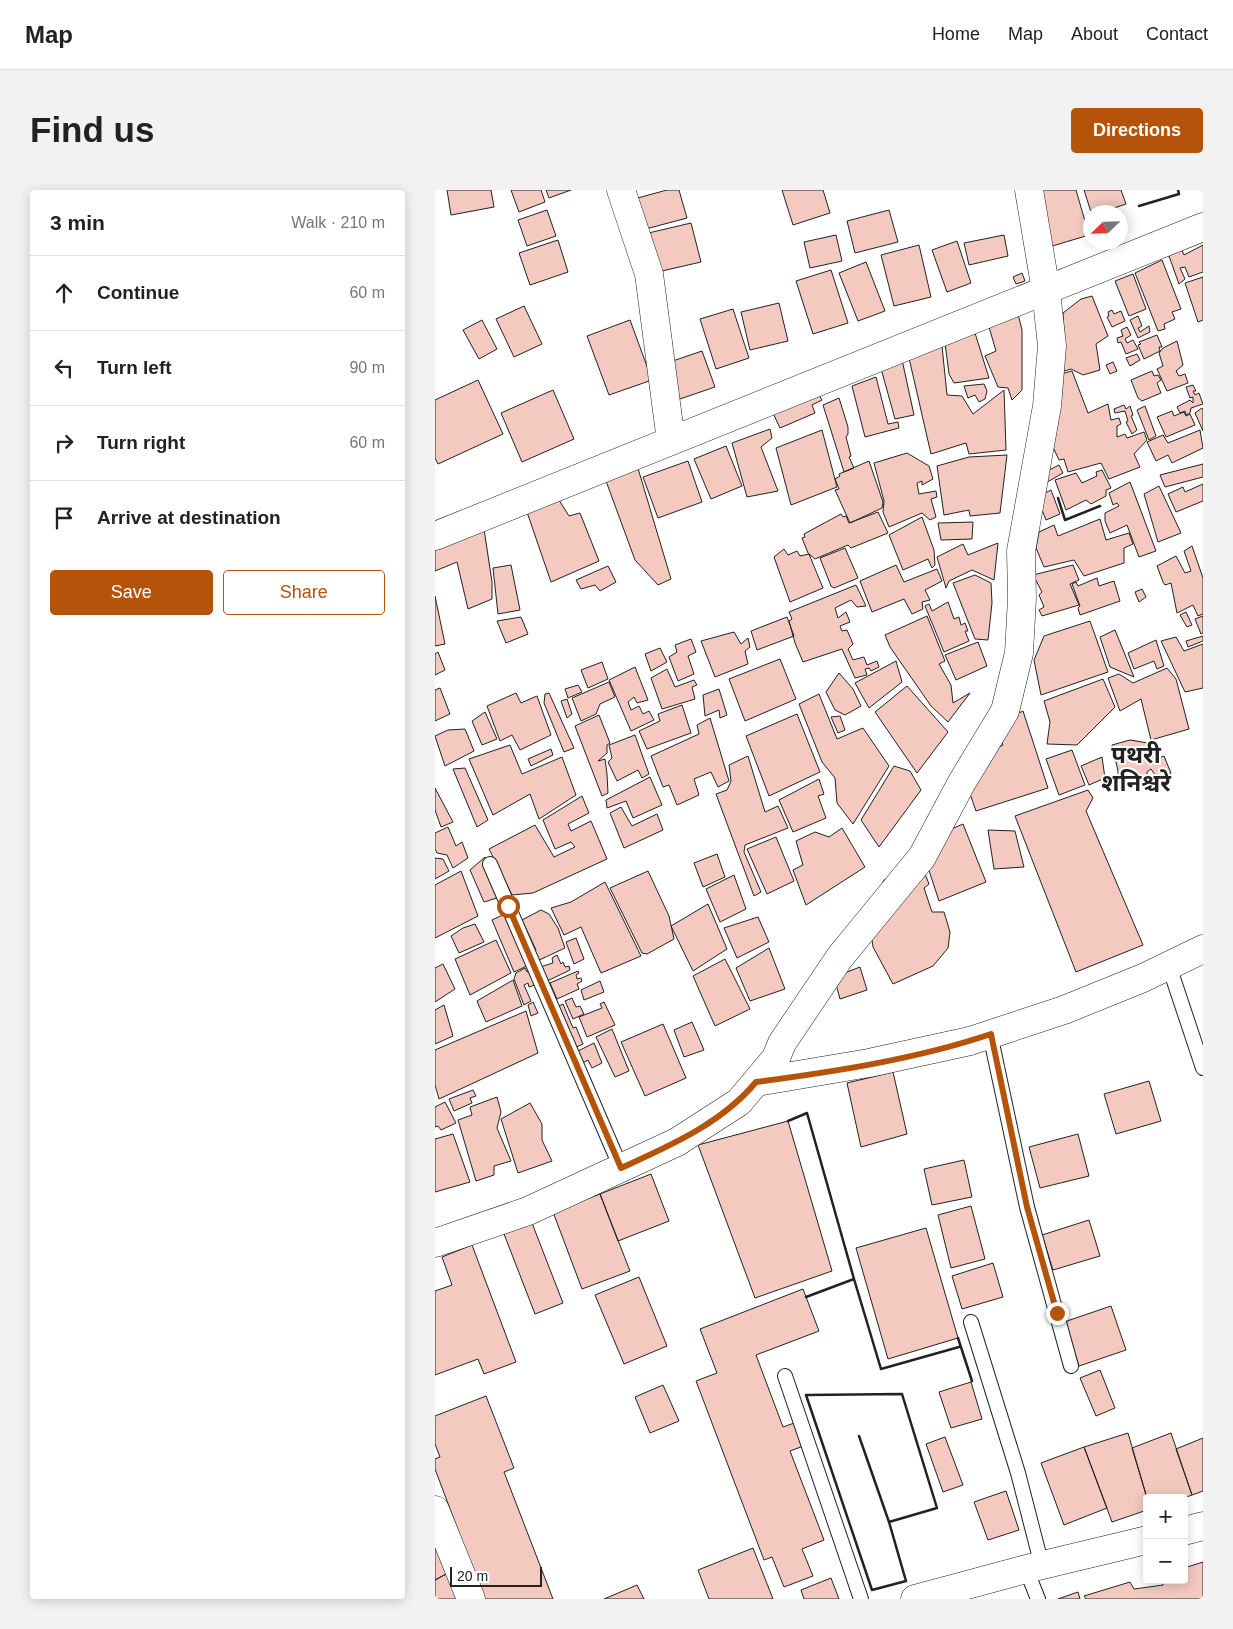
<!DOCTYPE html>
<meta charset="utf-8">
<style>
body{margin:0;font-family:Helvetica,"Noto Sans Devanagari",sans-serif;background:#f2f2f2;color:#222}
.controls{position:absolute;right:15px;bottom:15px;display:grid;overflow:hidden;border-radius:5px;box-shadow:0 2px 12px #0003}
.controls button{width:45px;height:45px;display:grid;place-items:center;padding:0;border:0;border-bottom:1px solid #e0e0e0;background:#fff;color:#222;font:25px sans-serif}
.compass{position:absolute;left:648px;top:15px;width:45px;height:45px;border-radius:50%;background:#fff;box-shadow:0 2px 12px #0003;rotate:247deg}
.scale{position:absolute;left:15px;bottom:12px;width:92px;box-sizing:border-box;padding-left:5px;border:2px solid #222;border-top:0;font-size:14px;line-height:18px;white-space:nowrap;color:#222;-webkit-text-stroke:4px #fff;paint-order:stroke}
.stop{position:absolute;width:15px;height:15px;margin:-11px;border:4px solid #b45309;border-radius:50%;background:#fff}
.stop.end{background:#b45309;border-color:#fff;box-shadow:0 1px 5px #0008}
.list{margin:0;padding:0;list-style:none}
h2{display:flex;justify-content:space-between;align-items:center;height:65px;margin:0;padding:0 20px;font-size:21px}
h2 small{font-size:16px;font-weight:400;color:#767676}
.list li{display:grid;grid-template-columns:32px 1fr auto;gap:15px;align-items:center;box-sizing:border-box;height:75px;padding:0 20px;border-top:1px solid #e0e0e0}
.list b{display:block;font-size:19px;white-space:nowrap}
.list em{font-size:16px;font-style:normal;color:#767676}
.actions{display:flex;gap:10px;padding:15px 20px}
.actions a{flex:1;padding:11px 0;border:1px solid #b45309;border-radius:5px;text-align:center;font-size:18px;color:#b45309}
.actions .main{background:#b45309;color:#fff}
.icon{flex:none;width:28px;height:28px;fill:none;stroke:currentColor;stroke-width:2;stroke-linecap:round;stroke-linejoin:round}
.map{position:relative;flex:none;width:768px;height:1409px;overflow:hidden;border-radius:5px}
header{display:flex;align-items:center;gap:30px;box-sizing:border-box;height:70px;padding:0 25px;background:#fff;border-bottom:1px solid #e0e0e0}
header strong{font-size:24px}
nav{display:flex;gap:28px;margin-inline-start:auto;font-size:18px}
.intro{display:flex;align-items:center;justify-content:space-between;box-sizing:border-box;height:120px;padding:0 30px}
h1{margin:0;font-size:35px}
.button{padding:12px 22px;border-radius:5px;background:#b45309;color:#fff;font-size:18px;font-weight:700}
main{display:flex;gap:30px;padding:0 30px}
aside{flex:1;background:#fff;border-radius:5px;box-shadow:0 2px 12px #0003}
.map>svg:first-child{display:block}
</style>
<header>
<strong>Map</strong>
<nav><a>Home</a><a>Map</a><a>About</a><a>Contact</a></nav>
</header>
<div class="intro"><h1>Find us</h1><a class="button">Directions</a></div>
<main>
<aside>
<h2>3 min<small>Walk · 210 m</small></h2>
<ul class="list">
<li><svg class="icon" aria-label="ahead" viewBox="0 0 24 24"><path d="M12 20V5M6 11l6-6 6 6"/></svg><div><b>Continue</b></div><em>60 m</em></li>
<li><svg class="icon" aria-label="left" viewBox="0 0 24 24"><path d="M17 20v-9H6M10 6l-5 5 5 5"/></svg><div><b>Turn left</b></div><em>90 m</em></li>
<li><svg class="icon" aria-label="right" viewBox="0 0 24 24"><path d="M7 20v-9h11M14 6l5 5-5 5"/></svg><div><b>Turn right</b></div><em>60 m</em></li>
<li><svg class="icon" aria-label="arrive" viewBox="0 0 24 24"><path d="M6 21V4h12l-3 4 3 4H6"/></svg><div><b>Arrive at destination</b></div></li>
</ul>
<div class="actions"><a class="main">Save</a><a>Share</a></div>
</aside>
<div class="map">
<svg width="768" height="1409" viewBox="0 0 768 1409">
<rect width="100%" height="100%" fill="#fff"/>
<path fill="#f3c9c0" stroke="#222" d="M12 0H56L59 17 16 25Z
M76 0H106L110 12 84 22Z
M111 0H136L114 8Z
M232 0H244L252 28 207 40 199 9Z
M347 0H388L395 23 358 35Z
M597 0H641L654 45 614 57Z
M649 0H686L691 14 667 22H656Z
M112 20 121 46 92 56 83 30Z
M454 20 463 52 420 63 412 31Z
M256 33 266 72 214 84 205 45Z
M401 45 407 71 375 78 369 52Z
M569 45 573 66 534 75 529 53Z
M123 50 133 82 95 95 84 63Z
M522 51 536 93 512 102 497 60Z
M743 52 749 65 768 55V82L754 87 750 77 745 78 750 89 744 94 734 66 729 67Z
M484 55 496 107 459 116 446 65Z
M727 70 746 119 737 122 740 129 729 134 730 139 723 141 700 83Z
M431 72 450 121 423 131 404 83Z
M396 80 413 133 378 144 361 91Z
M587 83 590 91 581 94 578 87Z
M698 84 711 119 694 126 680 91Z
M768 87V130L763 132 750 93Z
M657 106 673 146 661 154 665 180 648 185 636 179 626 182 630 162 628 123 646 109Z
M344 113 353 151 315 160 306 122Z
M89 116 107 154 79 167 61 129Z
M298 119 314 168 281 179 265 129Z
M677 120 679 124 686 121 690 131 677 137 672 127 674 126 673 122Z
M583 124 587 140V200L577 210 573 198 563 197 550 166 561 161 554 137Z
M703 126 707 136 703 138 705 142 714 136 715 142 703 148 695 130Z
M47 130 62 159 44 169 28 140Z
M195 130 217 190 174 205 152 146Z
M692 137 696 145 690 149 692 153 698 150 703 159 691 164 686 152 683 153 682 148 688 146 686 140Z
M540 143 554 188 519 193 514 184 510 153Z
M722 145 727 157H724L725 161 709 169 703 155 706 154 704 152Z
M742 151 748 175 741 181 744 186 750 184 753 193 732 201 722 179 728 176 724 163 728 158Z
M507 156 512 205 527 206 538 224 569 200 571 260 534 264 531 253 496 264 474 168Z
M267 161 280 197 239 211 226 175Z
M702 164 705 170 695 176 691 168Z
M466 165 479 225 460 229 445 175Z
M678 172 682 181 675 184 671 175Z
M637 181 653 223 673 214 676 230 684 228 686 234 682 236V247L690 244 692 248 709 242 712 250 699 264 705 277 674 289 666 273 633 282 629 269 624 270 613 246 618 186Z
M717 181 719 186 723 185 726 190 722 193 726 203 707 211 703 208 696 190Z
M441 187 453 234 463 232 464 238 430 247 417 196Z
M43 190 68 244 3 274 0 268V210Z
M549 194 552 201 550 209 544 212 540 205 533 208 529 196Z
M758 195 761 201H758L760 205 764 203 768 214 756 218 755 223 751 225 750 221 745 223 742 217 755 210 758 213V207L755 208 751 197Z
M118 200 139 249 87 272 66 223Z
M381 200 387 210 377 215 380 223 345 238 337 221Z
M404 208 413 237V244L411 247 416 266 414 267 419 278 409 282 388 215Z
M689 215 691 219 695 216 698 225 696 226 702 240 697 244 691 232 693 231 690 221 680 223 679 219Z
M710 216 721 246 714 250 702 220Z
M767 218 768 220V241L760 223Z
M737 221 739 226 749 222 751 226 755 224 760 235 731 247 722 227Z
M335 239 337 248 326 257 343 301 312 307 297 253Z
M387 240 402 297 356 315 341 258Z
M765 240 768 258 737 273 733 265 721 271 712 252 728 245 733 253Z
M291 256 307 296 276 309 259 269Z
M472 263 494 276 498 289 487 295V291L482 293 484 304 501 301 502 307 496 309 501 327 495 330 487 323 454 337 448 322 449 311 439 273Z
M572 265 565 323 535 326 534 320 509 325 502 276 534 267Z
M253 271 267 312 223 328 208 287Z
M434 271 448 312 447 318 415 333 400 300 404 299 400 289 405 286 404 284Z
M768 274V287L730 297 725 285Z
M202 275 236 389 223 395 200 370 171 291Z
M624 275 628 283 609 294 608 283Z
M667 280 676 298 671 300V306L656 314 651 310 631 320 620 290 641 283 647 293 662 286 661 282Z
M695 292 721 361 704 367 692 335 675 343 670 331V323L684 316 682 313 678 315 674 303Z
M768 294V311L741 322 733 304 748 297 750 302Z
M724 296 746 343 723 352 709 304Z
M616 300 625 324 611 330 602 307Z
M124 310 134 326 145 323 164 371 116 392 92 322Z
M443 322 453 343 416 358 413 355 380 369 373 363 367 348 370 347 369 344 406 324 408 327 411 326 414 333Z
M487 327 499 360 500 375 497 378 493 369 468 380 454 345Z
M665 329 671 350 694 343 698 354 689 358V373L649 386 639 370 609 377 601 358 604 342 619 335 623 346Z
M538 332 537 349 506 350 503 333Z
M49 339 57 392V409L33 419 22 372 0 381V354Z
M563 353 559 390 537 380 514 391 511 398 502 367 528 354 533 365Z
M757 356 768 388V424L763 426 758 415 742 423 736 393 730 395 728 392 722 376 741 366 750 383 756 381 749 361Z
M410 358 423 388 399 398 396 396 385 368Z
M349 359 353 365 362 361 365 366 374 364 388 398 355 412 339 367Z
M76 375 85 420 63 424 58 378Z
M461 375 469 392 502 379 507 391 490 400 495 410 487 412 488 419 477 424 469 409 437 422 425 391Z
M638 375 644 390 635 394 644 415 607 426 604 420 609 417 604 405 607 402 598 385Z
M173 376 181 392 165 401 160 395 146 399 141 390Z
M540 385 556 393 557 413 553 450 540 449 518 393Z
M662 388 664 396 679 391 685 411 645 425 643 418 645 416 637 394 641 392 643 396Z
M421 395 431 416 422 417 416 410 400 418 403 428 411 422 415 432 405 436 407 441 412 440 418 454 413 459 418 470 429 467 432 475 442 471 444 477 436 481 434 478 430 479 432 485 420 488 407 459 368 472 360 453 354 431 357 429 354 422Z
M707 399 711 407 704 412 700 402Z
M0 406 10 454 0 456Z
M513 412 519 429 524 427 526 435 530 433 533 441H530L534 451 509 462 490 416 494 414 497 421Z
M751 422 757 435 752 437 745 425Z
M492 426 510 471 504 474 516 495 518 513 535 503 513 532 496 516 455 457 450 445Z
M768 426V443L766 444 760 429Z
M86 427 93 444 71 453 62 431Z
M352 427 359 446 322 460 316 441Z
M655 431 673 482 606 505 599 470 609 446Z
M680 440 699 487 675 477 665 447Z
M299 442 306 454 313 448 315 457 310 461 313 474 280 487 266 451Z
M768 446V451L753 457 751 451Z
M741 447 749 461 768 454V498L750 502 726 451Z
M256 449 261 462 253 466 259 484 243 491 234 467 242 462 240 455Z
M721 450 729 476 722 479 719 471 699 479 693 463Z
M543 452 552 476 521 490 510 465Z
M225 458 232 472 216 481 210 464Z
M3 462 10 480 0 485V464Z
M345 469 361 509 310 531 294 489Z
M461 471 467 492 434 518 420 493Z
M167 472 173 489 153 498 146 480Z
M200 477 213 510 202 513 199 507 193 512 196 520 204 516 208 524 214 521 219 530 196 541 174 490Z
M732 478 741 489 754 539 716 550 706 509 685 521 673 488 684 484 698 493Z
M232 479 240 497 259 490 262 495 257 497 260 509 227 519 216 488Z
M404 483 418 499 426 516 410 525 400 520 391 502Z
M668 489 680 517 642 555 612 554 615 532 609 511Z
M174 492 180 507 165 514 161 524 146 531 137 508Z
M143 495 147 502 133 508 130 499Z
M472 496 513 542 482 583 440 522Z
M5 498 15 524 0 531V500Z
M284 499 292 525 285 528 284 520 270 526 268 505Z
M81 503 86 513 102 506 116 545 85 560 77 545 65 551 52 516Z
M114 503 139 558 129 562 109 513 110 504Z
M384 504 402 549 428 538 454 576 418 634 402 613 400 588 387 572 364 514Z
M132 509 137 524 132 528 126 511Z
M247 515 256 543 212 559 204 541 225 531 223 524Z
M588 521 613 598 541 621 526 578 568 555 560 534Z
M50 522 62 549 47 555 37 531Z
M362 524 385 582 334 606 311 546Z
M164 525 175 553 172 555V563L163 571 170 569 172 584 173 603 167 606 140 536Z
M405 526 410 540 403 543 396 527Z
M275 528 294 591 283 597 276 582 259 589 264 605 242 615 234 595 228 597 216 566 264 544 262 535Z
M30 539 39 561 10 576 0 546 13 540Z
M200 545 214 584 207 588 203 580 182 591 173 572 177 568 174 555Z
M695 550 719 554 724 568 729 566 736 583 722 588 716 579 712 582V591L683 596V581L677 555Z
M75 555 87 584 127 567 141 605 104 629 95 604 58 625 34 569Z
M116 559 118 565 96 576 93 569Z
M637 560 650 595 624 605 611 569Z
M313 566 330 622 343 616 353 638 310 655 309 662 326 702 319 706 281 604 292 600 296 591 294 575Z
M667 567 670 588 654 595 646 576Z
M459 576 475 581 486 600 444 657 426 630Z
M30 578 53 630 42 637 18 579Z
M215 587 227 615 198 628 191 611 172 618 171 610Z
M384 589 389 604 383 606 391 628 358 642 344 610Z
M0 598 18 632 6 637 0 620Z
M653 600 658 608 651 621 708 755 641 782 580 626Z
M147 606 154 623 133 634 136 641 156 631 172 669 98 703 77 705 54 659 100 635 119 667 140 657 136 652 120 659 108 630Z
M186 617 197 636 222 624 228 640 189 658 175 623Z
M528 634 551 692 504 711 485 653Z
M13 637 21 656 27 652 33 668 18 678 12 665 2 663 0 659V643Z
M407 638 430 677 371 715 358 680 368 675 361 651 380 642 394 647Z
M553 640 580 641 589 677 559 679Z
M341 647 359 691 332 704 312 659Z
M282 664 290 687 268 697 259 673Z
M50 667 65 707 49 712 35 680Z
M0 668 8 669 14 681 0 689Z
M485 671 494 694 489 698 497 722H509L515 742 513 758 498 776 458 794 438 757 433 723 449 690Z
M26 681 43 726 0 748V695Z
M213 681 234 726 239 749 212 764 207 763 175 698Z
M299 685 311 719 285 732 271 699Z
M170 692 206 766 166 783 146 737 129 745 116 718 136 712Z
M273 714 292 759 258 781 236 736Z
M106 720 114 724 123 738 130 758 102 771 97 763 101 760 87 730Z
M72 723 94 775 79 782 57 730Z
M323 727 334 752 302 768 289 738Z
M40 734 49 752 24 763 16 746 28 738Z
M141 748 149 769 139 774 131 752Z
M61 750 76 783 35 805 20 769Z
M334 758 350 799 315 811 301 778Z
M122 765 126 774 128 772 130 777 134 776 135 780 110 792 105 777 118 773 117 768Z
M290 769 315 819 280 836 258 786Z
M8 774 20 799 0 812V778Z
M425 777 432 800 405 809 399 787Z
M90 778 92 782 98 780 100 795 94 797 93 793 89 795 96 811 89 815 79 789 81 783Z
M143 781 144 783 141 785 142 789 146 788 147 791 142 794 144 799 122 809 115 793Z
M78 790 87 816 51 832 42 811Z
M165 791 169 802 149 810 146 800Z
M137 808 141 817 145 816 149 824 138 829 130 811Z
M98 812 103 823 96 826 93 815Z
M169 812 180 835 152 847 144 827 167 818 165 814Z
M128 814 138 838 141 837 148 854 137 859 120 818Z
M9 815 18 846 0 854V820Z
M91 821 103 863 4 909 0 895V860Z
M257 832 269 860 249 867 239 840Z
M228 834 251 888 210 906 186 852Z
M177 839 194 881 180 887 161 847Z
M159 853 167 873 157 878 153 870 144 875 139 863Z
M458 882 472 944 426 957 412 893Z
M714 891 726 931 681 944 669 904Z
M38 900 41 906 35 908 37 913 19 921 14 909Z
M62 907 66 922 62 938 76 971 59 976V985L41 991 23 930 37 925 35 917Z
M10 912 21 933 6 940 3 936 0 937V917Z
M95 913 107 934V950L117 971 83 983 66 929Z
M353 931 397 1081 320 1108 263 955Z
M18 944 35 992 0 1002V949Z
M643 944 654 986 605 998 594 957Z
M529 970 537 1007 497 1015 489 979Z
M216 984 234 1031 183 1051 165 1004Z
M165 1004 195 1081 147 1099 118 1022Z
M536 1016 550 1069 516 1078 503 1025Z
M654 1030 665 1066 618 1080 607 1045Z
M97 1033 128 1113 100 1124 69 1044Z
M491 1038 523 1148 453 1169 421 1058Z
M37 1055 81 1172 49 1184 43 1169 0 1185V1101L17 1095 7 1067Z
M558 1073 568 1107 527 1119 517 1086Z
M204 1087 232 1156 189 1174 160 1105Z
M368 1099 384 1141 321 1165 348 1237 362 1232 371 1255 355 1261 389 1350 367 1359 378 1386 349 1397 337 1367 329 1370 261 1191 282 1183 265 1139Z
M676 1116 691 1160 644 1176 629 1132Z
M665 1180 680 1218 661 1226 645 1188Z
M536 1192 547 1229 516 1238 504 1202Z
M228 1195 244 1231 215 1243 200 1207Z
M51 1206 79 1278 69 1282 118 1409H49L0 1279V1269L5 1267 0 1254V1226Z
M693 1243 712 1308V1320L677 1332 649 1257Z
M736 1243 757 1305 749 1308H712L697 1258Z
M510 1247 528 1295 508 1302 491 1254Z
M768 1248V1301L757 1305 741 1259Z
M649 1257 672 1318 629 1335 606 1273Z
M571 1301 584 1340 553 1350 539 1312Z
M0 1354 13 1383 0 1390Z
M318 1358 338 1409H274L263 1380Z
M768 1372V1409H651L649 1406 695 1392 699 1399 728 1395 727 1390H749V1378Z
M13 1383 23 1409H0V1390Z
M396 1388 404 1409H369L366 1400Z
M202 1395 209 1409H169Z
M643 1402 645 1409H623Z"/>
<g fill="none" stroke-linecap="round" stroke-linejoin="round">
<defs>
<path id="lane" d="M55 674 186 978
M734 776 768 878
M555 844 592 1017 636 1176
M536 1132 583 1283 607 1376
M350 1186 426 1409
M591 1379 603 1409"/>
<path id="street" d="M186 0 214 84 236 251
M0 346 768 37
M321 892 434 873 535 851 629 820 708 788 768 759
M0 1053 93 1021 242 952 304 912 341 868 347 853 405 767 487 667 527 592 570 521 584 463 587 408 586 361 612 216 617 156 611 101 594 0
M0 1320 36 1409
M749 1341 768 1336
M480 1409 591 1379 712 1350"/>
</defs>
<use href="#lane" stroke="#222" stroke-width="16"/>
<use href="#street" stroke="#222" stroke-width="29"/>
<use href="#lane" stroke="#fff" stroke-width="14"/>
<use href="#street" stroke="#fff" stroke-width="28"/>
<path stroke="#222" stroke-width="2.5" d="M704 16 744 4 743 0
M623 308 630 330 665 316
M353 931 372 923 419 1089
M371 1107 419 1089 446 1179 524 1157
M523 1148 537 1191
M424 1246 454 1332 471 1391 437 1400 371 1205 467 1204 502 1318 454 1332"/>
</g>
<g fill="none" stroke-linecap="round" stroke-linejoin="round">
<path stroke="#b45309" stroke-width="6" d="M73 716 186 978C234 956 286 934 321 892 398 882 482 869 556 844L592 1017 622 1123"/>
</g>
<g text-anchor="middle" dominant-baseline="central" stroke-width="4" stroke-linejoin="round" paint-order="stroke">
<g font-size="24" font-weight="bold" fill="#222" stroke="#fff">
<text x="701" y="564">पथरी<tspan x="701" dy="28">शनिश्चरे</tspan></text>
</g>
</g>
</svg>
<div class="controls">
<button>+</button>
<button>−</button>
</div>
<svg class="compass" viewBox="-18 -18 36 36"><path d="M0-13l5 13h-10z" fill="#e53935"/><path d="M0 13l5-13h-10z" fill="#767676"/></svg>
<div class="scale">20 m</div>
<div class="stop" style="left:73px;top:716px"></div>
<div class="stop end" style="left:622px;top:1123px"></div>
</div>
</main>
